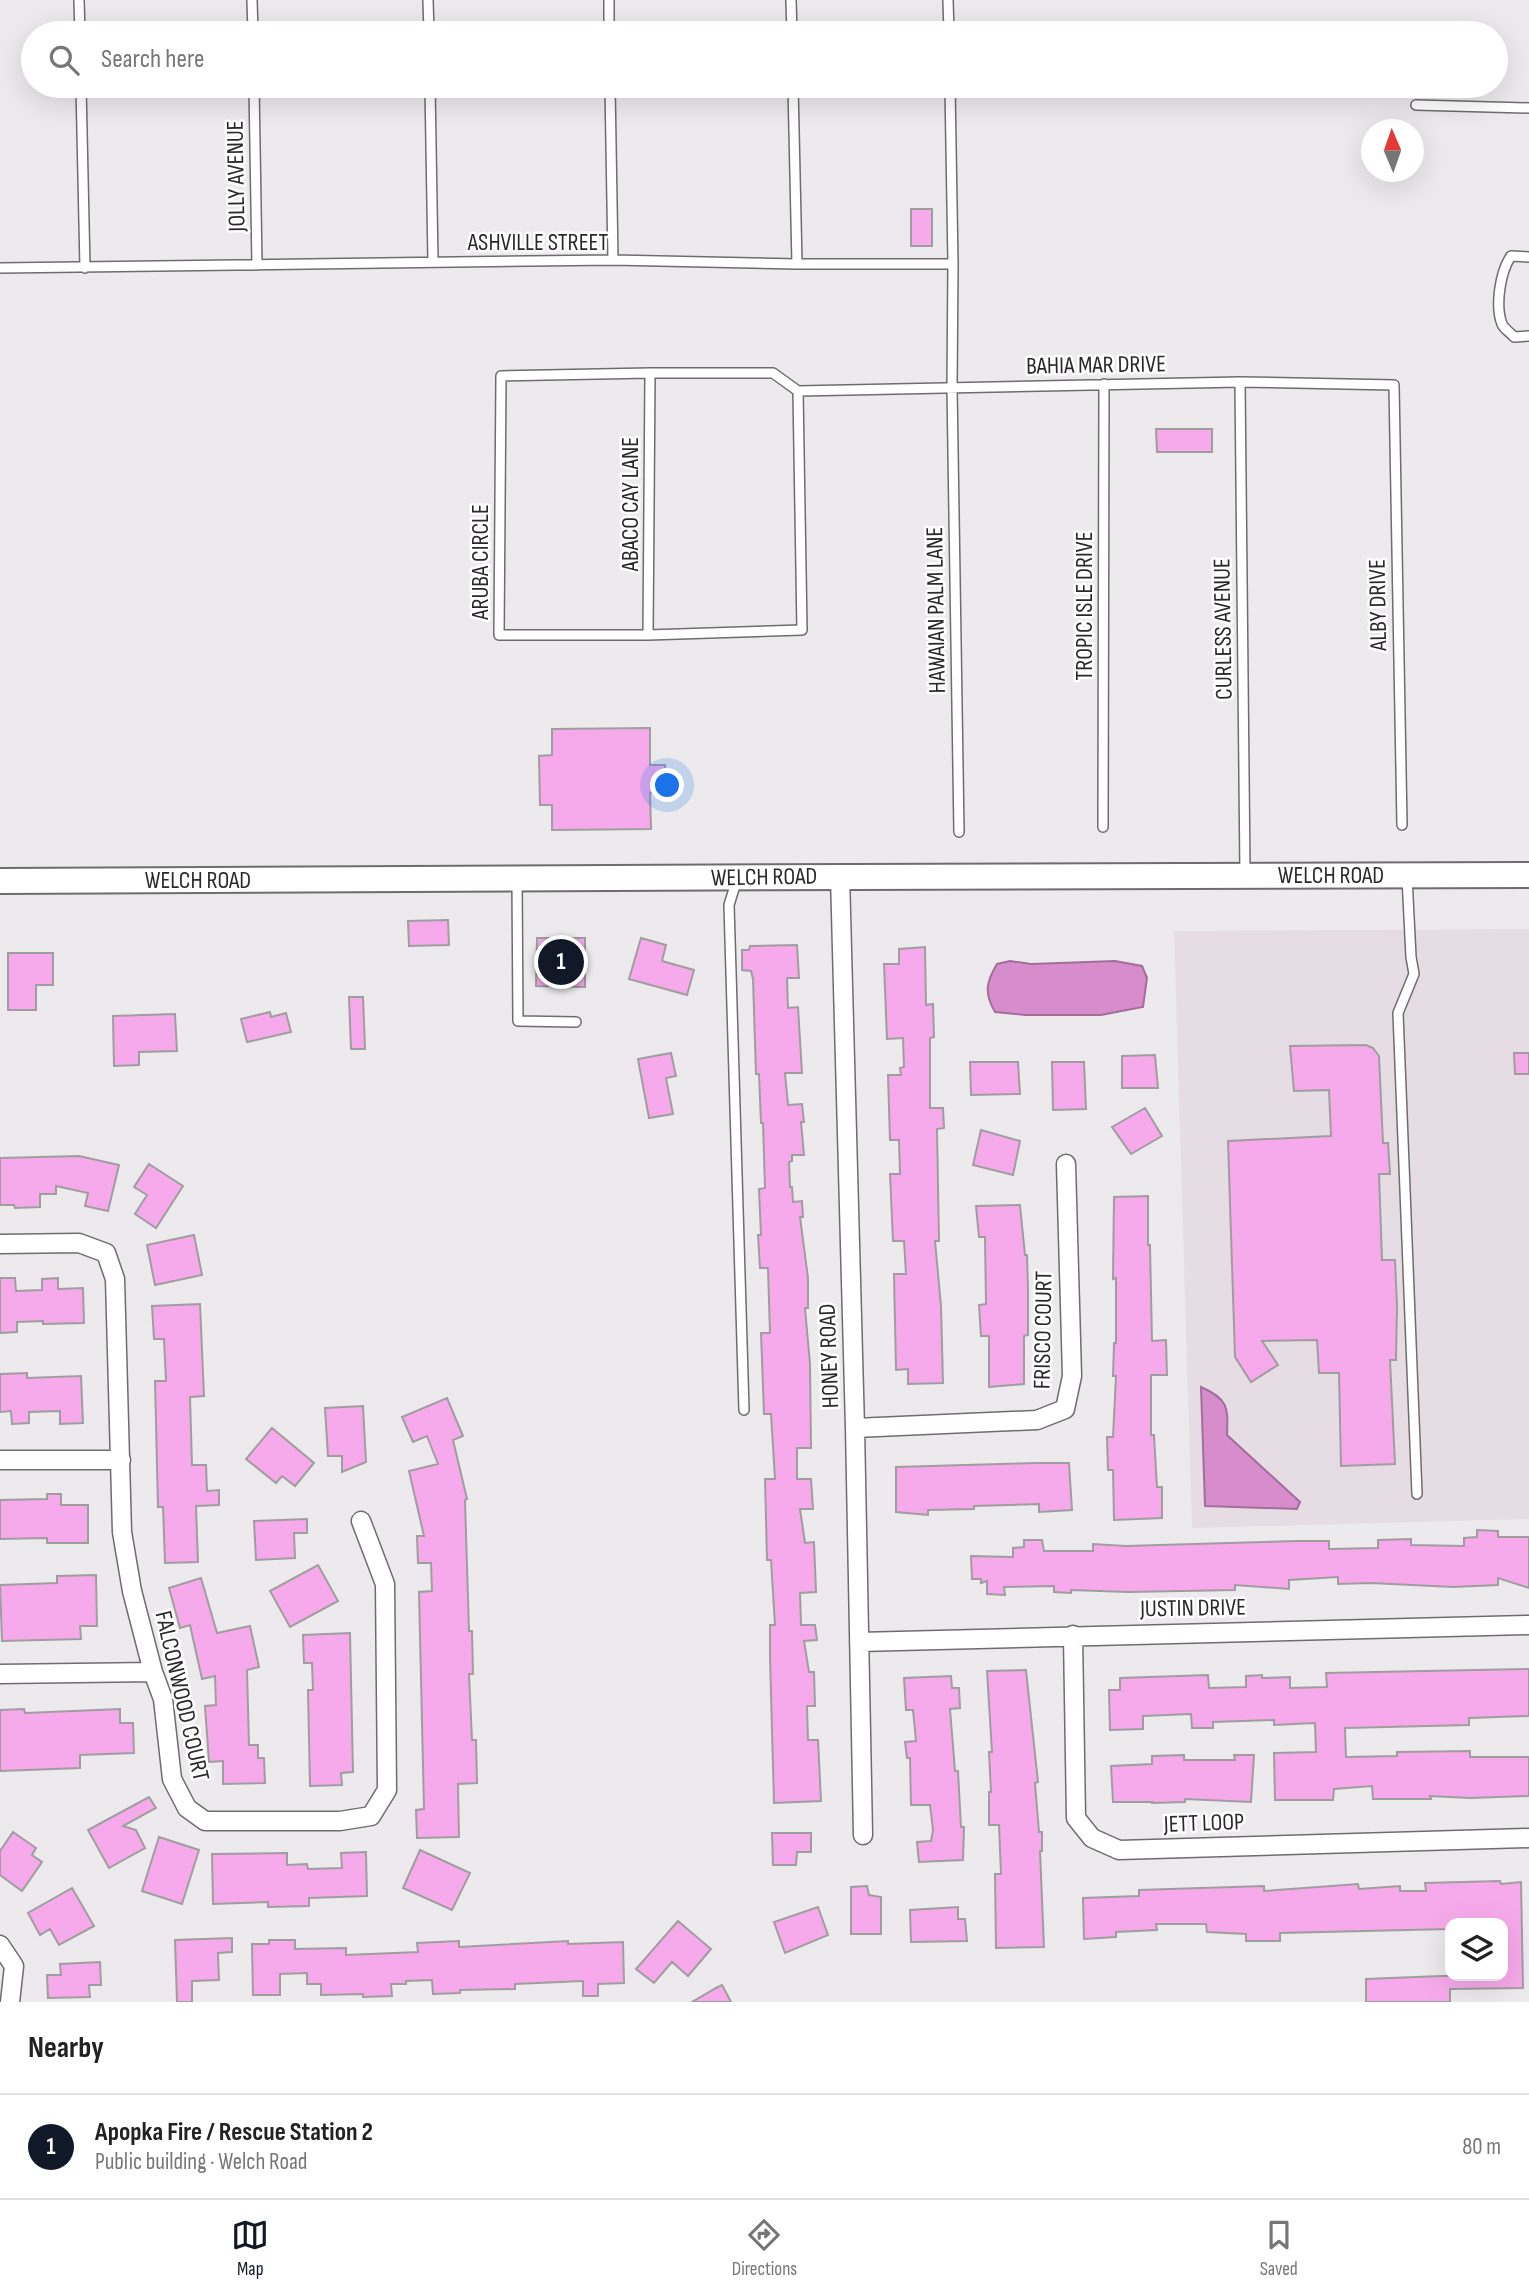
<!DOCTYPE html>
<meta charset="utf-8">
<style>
body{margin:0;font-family:"Sofia Sans Condensed",sans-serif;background:#f2f2f2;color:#222}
.controls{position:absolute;right:21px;bottom:21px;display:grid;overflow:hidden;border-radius:14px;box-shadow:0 7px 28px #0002}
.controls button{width:63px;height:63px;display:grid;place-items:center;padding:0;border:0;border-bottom:2px solid #e0e0e0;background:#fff;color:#222;font:35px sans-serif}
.compass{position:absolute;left:1361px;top:119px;width:63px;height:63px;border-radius:50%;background:#fff;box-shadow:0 7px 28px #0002;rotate:358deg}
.you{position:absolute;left:668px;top:786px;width:24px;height:24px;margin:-18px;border:5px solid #fff;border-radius:50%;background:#1a73e8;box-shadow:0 0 0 10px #1a73e833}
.badge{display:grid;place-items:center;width:46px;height:46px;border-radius:50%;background:#111827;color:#fff;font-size:23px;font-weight:700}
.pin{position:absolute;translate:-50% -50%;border:4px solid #fff;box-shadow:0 2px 7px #0006}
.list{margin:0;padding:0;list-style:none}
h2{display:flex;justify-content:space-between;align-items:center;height:91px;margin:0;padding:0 28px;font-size:30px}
h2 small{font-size:23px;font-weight:400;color:#767676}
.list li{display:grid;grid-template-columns:46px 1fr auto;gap:21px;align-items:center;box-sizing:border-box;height:105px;padding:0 28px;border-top:2px solid #e0e0e0}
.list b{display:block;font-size:26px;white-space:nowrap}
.list p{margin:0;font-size:23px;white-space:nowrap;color:#767676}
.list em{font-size:23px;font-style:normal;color:#767676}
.icon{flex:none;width:38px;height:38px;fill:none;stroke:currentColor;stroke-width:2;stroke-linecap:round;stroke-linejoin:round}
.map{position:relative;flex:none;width:1529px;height:2002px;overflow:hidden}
.search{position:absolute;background:#fff;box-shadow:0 7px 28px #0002;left:21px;right:21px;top:21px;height:77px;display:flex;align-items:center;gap:18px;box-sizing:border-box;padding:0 24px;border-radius:38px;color:#767676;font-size:26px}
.sheet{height:196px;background:#fff}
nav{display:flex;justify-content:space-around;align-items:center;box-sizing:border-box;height:98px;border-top:2px solid #e0e0e0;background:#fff;font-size:19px;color:#767676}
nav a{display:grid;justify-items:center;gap:4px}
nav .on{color:#111827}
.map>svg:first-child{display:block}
</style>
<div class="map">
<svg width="1529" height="2002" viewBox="0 0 1529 2002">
<rect width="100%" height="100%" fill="#edeaed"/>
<path fill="#e6dce4" d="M1529 929V1519L1192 1528 1174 931Z"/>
<path fill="#d78ccb" stroke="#a36e9b" stroke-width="2" d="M1010 961 1031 964 1115 961 1142 966 1147 978 1143 1007 1101 1015H1025L995 1012C984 993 986 982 997 964Z
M1201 1387C1229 1399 1228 1408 1227 1435L1300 1502 1297 1509 1205 1506Z"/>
<path fill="#f7aaeb" stroke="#a09d9f" stroke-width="2" d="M911 209H932V246H911Z
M1156 429H1212V452H1157Z
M650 728V765H665L666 792 650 793 651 829 552 830V805H540L539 756 552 755V729Z
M448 920 449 945 409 946 408 921Z
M537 938H585V987L536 986Z
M641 938 666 945 662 961 694 970 687 995 629 979Z
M797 945 799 978H787L788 1008 798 1007 802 1073H785L788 1105 802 1104 804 1122H801L804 1155H792V1161L789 1162 790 1187H792L793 1202 802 1201 803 1217H800L808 1278V1308H805L810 1364 811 1448H797V1479H811L813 1509H800L805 1543 814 1542 816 1592 800 1593 801 1625H815L817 1640 804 1641 809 1672H814L815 1706H807L808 1740H818L821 1801 774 1803 770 1657V1625H775L771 1560H767L765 1479H775L771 1414H764L761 1333H770L768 1268H760L758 1235H761L759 1189 765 1188 763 1123H761L759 1074H756L753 979 751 971 742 970V950H749L750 946Z
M925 947 926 1005 933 1004 934 1037 930 1038V1108H943L944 1128 937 1129 939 1241H935L941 1306 943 1383 908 1384V1369L896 1370 894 1274H906L904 1241H893L890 1174H900L899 1140H890L889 1108 888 1075H901L900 1068 904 1067 903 1038 887 1039 884 964H899V949Z
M8 953H53V985H36V1010H8Z
M349 997H363L365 1049H351Z
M270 1012 271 1017 286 1013 291 1032 247 1042 241 1019Z
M175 1014 177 1051 139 1052V1065L114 1066 113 1016Z
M1366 1045 1373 1048 1379 1056 1383 1143H1388L1390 1174H1379L1382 1260H1395L1397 1305 1396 1360H1390L1395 1464 1341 1466 1339 1373H1319L1317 1340 1262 1341 1278 1365 1251 1382 1235 1357 1228 1141 1331 1136 1329 1090 1294 1091 1290 1046Z
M671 1053 676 1076 666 1078 673 1114 649 1118 638 1059Z
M1514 1053H1529V1074H1515Z
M1155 1055 1158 1088H1122V1056Z
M970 1062H1018L1020 1094 971 1095Z
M1052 1062H1084L1086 1109 1053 1110Z
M1145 1108 1162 1136 1131 1154 1112 1127Z
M981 1130 1020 1141 1013 1175 973 1165Z
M79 1156 119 1165 108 1211 85 1206 88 1193 56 1186V1194H40V1207L15 1208 14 1205H0V1158Z
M149 1164 183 1186 156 1228 135 1214 147 1195 134 1187Z
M1148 1196V1245H1150L1152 1341 1166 1340 1167 1375H1151V1435H1154L1157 1487H1162V1518L1114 1520 1113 1470H1108L1107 1437H1113L1116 1376H1113L1114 1343H1116V1278L1113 1279 1114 1197Z
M1020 1205 1025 1255H1027L1028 1288V1335L1024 1336V1384L989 1387V1336H981L979 1305 986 1304 985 1237H979L976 1206Z
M194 1235 202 1275 155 1285 147 1245Z
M0 1278H15L16 1291 42 1290V1279L58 1278V1289L83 1288 84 1323 43 1324V1321L17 1322V1332L0 1333Z
M200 1304 204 1396 190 1397 192 1465H206L207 1491 219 1490V1505L196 1506 198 1562 165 1563 163 1507H158L155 1381H166L164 1339H154L152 1306Z
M27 1373V1378L81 1376 83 1423 60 1424V1411L29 1412V1423L12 1424 11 1411 0 1412V1374Z
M447 1398 463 1436 453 1440 467 1499 465 1500 469 1631H472L473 1674H469L472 1740H476L477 1783 458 1784 459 1837 417 1838 416 1810 424 1809 419 1592 432 1591 431 1563H418L417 1536H424L409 1471 438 1464 427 1436 413 1442 402 1417Z
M363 1406 366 1462 342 1472V1456H328L325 1408Z
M272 1428 314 1463 295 1486 282 1476 276 1483 246 1459Z
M1038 1463H1069L1072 1510 1039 1512V1504L974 1506V1509L928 1510V1515L896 1512V1467Z
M47 1494H61V1505H88V1543H47V1538L0 1539V1500L47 1499Z
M307 1519V1533H294L295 1558 256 1560 254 1521Z
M1477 1530 1498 1531V1537H1529V1588L1498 1578V1585L1453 1587 1371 1583 1338 1584V1577L1289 1580V1589L1235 1585V1590L1128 1592 1071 1590V1593L1054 1592V1586L1004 1587 1005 1595 987 1594V1581L981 1583V1579H972L971 1556 1013 1557V1548L1024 1547V1540H1042L1044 1551H1093V1544L1126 1546 1297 1541H1329V1549L1378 1548V1540L1411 1539V1545L1464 1546V1538L1477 1537Z
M318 1565 338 1601 290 1627 270 1591Z
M96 1575 97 1626H80L81 1639 2 1641 0 1585 57 1583V1576Z
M201 1578 217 1633 250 1626 259 1667 247 1670 249 1745H258V1758H264L265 1783 223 1784V1761L209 1762 205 1706 216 1705 215 1676 202 1679 190 1625 180 1628 169 1588Z
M350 1633 353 1772 341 1773 342 1785 310 1786 308 1690H313L312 1663H304L303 1635Z
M1529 1669V1716L1469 1718V1725L1345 1728 1346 1757 1397 1756V1752L1470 1751V1757H1529V1796L1470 1798 1430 1796 1431 1799H1373L1372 1786 1334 1789 1333 1800H1275L1274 1753 1316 1752 1315 1723 1274 1725V1720L1213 1722V1728H1192L1191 1714 1143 1716V1729L1110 1730 1109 1690H1120V1678L1208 1675 1209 1688 1246 1687V1676L1262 1675V1678L1290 1677V1688L1327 1687 1326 1673Z
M1026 1670 1038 1782 1035 1783 1039 1832H1042V1851H1040L1044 1947 996 1948 995 1874H1001L999 1825H989V1792H991L989 1752H992L987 1671Z
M951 1676 952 1688H959L960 1708 950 1709 955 1771H958L961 1827H964L963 1860 919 1862 917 1842 931 1841 933 1830 930 1805H911L910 1758H907L905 1742 916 1741 913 1710H906L904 1678Z
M24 1709 25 1713 120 1709V1723H133L134 1753 80 1755V1768L0 1771V1710Z
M1184 1755V1760H1235L1234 1755H1254L1251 1802 1185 1799V1802L1152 1803V1802H1113L1111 1766 1152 1764V1756Z
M149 1797 156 1808 123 1826 136 1830 145 1848 109 1868 88 1830Z
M13 1832 36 1848 32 1855 42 1862 22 1891 0 1875V1851Z
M772 1833H811V1852H797L796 1865H773Z
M159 1837 199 1850 182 1904 142 1891Z
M420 1850 470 1873 452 1910 403 1888Z
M366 1852 367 1896 309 1898V1906L268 1907V1902L213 1904 212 1854 287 1853V1865L307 1864 308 1869 342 1868 341 1853Z
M1500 1881 1501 1884 1521 1882 1523 1988 1450 1989V2002H1366V1979L1441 1976H1503V1923H1450V1929L1280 1933V1941H1246V1934L1207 1932 1206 1924H1156L1157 1930 1116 1932V1937L1084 1939 1083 1898 1139 1896V1890L1264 1886V1891L1358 1884 1359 1889 1400 1886V1891H1426L1425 1883Z
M867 1886 869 1895 881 1897V1934H851V1887Z
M72 1888 94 1926 59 1945 50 1929 40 1935 28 1913Z
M818 1907 828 1935 785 1953 774 1922Z
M958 1907V1919H965L967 1941 911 1942 910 1910Z
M678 1921 711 1949 688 1976 672 1962 654 1983 636 1969Z
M232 1938V1952L218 1953 219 1980 192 1981V2002H177L175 1940Z
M269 1940H295V1949L346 1948V1955L418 1952 417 1943 459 1941V1947L568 1941V1944L623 1942 624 1983 598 1984V1996H583V1981L515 1984V1989L460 1990V1993L433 1994 432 1980 406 1981V1984H391L392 1996 363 1997V1994L321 1995V1984H307V1973L280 1974V1995H253L252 1944H269Z
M100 1962 101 1985H89L90 1997 48 1998 47 1975H61L60 1964Z
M722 1985 731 2002H692L716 1988Z"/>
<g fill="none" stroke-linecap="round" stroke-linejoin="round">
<defs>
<path id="lane" d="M79 0 80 33
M252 0 253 33
M428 0 429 33
M609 0V33
M791 0 792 33
M948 0 949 33
M81 86 85 268
M254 86 257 265
M430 86 433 262
M610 86 613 260
M793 86 797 264
M950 86 953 264 952 387 959 832
M1416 105 1529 108
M1529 257 1511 256C1500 272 1495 306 1502 324 1504 329 1511 333 1514 337L1529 336
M0 268 613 260 797 264H953
M650 373H773L798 391 802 630 648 635H499L501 376Z
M1240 382 1245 873
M798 391 1240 382 1394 385 1402 825
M648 635 650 373
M1103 827 1104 384
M1407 877 1411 957 1414 974 1398 1013 1417 1494
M737 879 729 905 744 1410
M517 880 518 1021 576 1022"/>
<path id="street" d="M840 876 855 1428 863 1835
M0 1244 79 1243 106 1253 115 1279 122 1532 132 1591 153 1672 163 1699 172 1779 187 1808 205 1821H340L371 1816 387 1790 385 1584 361 1521
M855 1428 1037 1420 1065 1409 1072 1376 1066 1164
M0 1460H121
M1073 1635 1076 1818 1092 1838 1119 1850 1529 1838
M859 1642 1529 1625
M0 1674 153 1672
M0 1945 14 1966 10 2002"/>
<path id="secondary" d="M0 881C510 879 1019 875 1529 875"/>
</defs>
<use href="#lane" stroke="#6e6c6e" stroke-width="12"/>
<use href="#street" stroke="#6e6c6e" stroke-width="21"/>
<use href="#secondary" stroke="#6e6c6e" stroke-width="28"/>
<use href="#lane" stroke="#fff" stroke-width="9"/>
<use href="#street" stroke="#fff" stroke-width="18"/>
<use href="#secondary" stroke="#fff" stroke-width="24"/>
</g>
<g text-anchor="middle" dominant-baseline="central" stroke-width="5" stroke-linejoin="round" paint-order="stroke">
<g font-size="24" fill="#2a292a" stroke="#fff">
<text transform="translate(236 176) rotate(-91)">JOLLY AVENUE</text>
<text x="538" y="242">ASHVILLE STREET</text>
<text transform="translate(1096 365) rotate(-1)">BAHIA MAR DRIVE</text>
<text transform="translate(630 504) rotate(-90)">ABACO CAY LANE</text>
<text transform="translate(480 562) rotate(-90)">ARUBA CIRCLE</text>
<text transform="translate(1378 605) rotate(-91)">ALBY DRIVE</text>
<text transform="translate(1084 606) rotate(-90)">TROPIC ISLE DRIVE</text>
<text transform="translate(936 610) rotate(-91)">HAWAIAN PALM LANE</text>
<text transform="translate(1223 629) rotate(-91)">CURLESS AVENUE</text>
<text x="1331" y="875">WELCH ROAD</text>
<text transform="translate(764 877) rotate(-1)">WELCH ROAD</text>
<text x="198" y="880">WELCH ROAD</text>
<text transform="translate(1043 1330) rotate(-89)">FRISCO COURT</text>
<text transform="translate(829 1356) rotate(-92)">HONEY ROAD</text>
<text transform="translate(1193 1608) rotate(-1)">JUSTIN DRIVE</text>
<text transform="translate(182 1696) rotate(77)">FALCONWOOD COURT</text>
<text transform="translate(1204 1823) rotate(-2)">JETT LOOP</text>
</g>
</g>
</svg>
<div class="controls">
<button><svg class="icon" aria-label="layers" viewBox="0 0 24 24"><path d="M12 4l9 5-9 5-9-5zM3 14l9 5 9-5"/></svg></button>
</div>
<svg class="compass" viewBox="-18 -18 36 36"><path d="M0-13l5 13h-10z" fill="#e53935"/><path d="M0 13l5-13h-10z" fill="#767676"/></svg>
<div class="you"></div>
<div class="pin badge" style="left:561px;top:962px">1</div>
<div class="search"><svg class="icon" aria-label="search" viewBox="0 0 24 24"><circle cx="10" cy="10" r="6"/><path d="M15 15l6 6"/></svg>Search here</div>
</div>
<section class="sheet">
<h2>Nearby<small></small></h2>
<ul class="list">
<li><span class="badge">1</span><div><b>Apopka Fire / Rescue Station 2</b><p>Public building · Welch Road</p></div><em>80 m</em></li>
</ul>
</section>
<nav>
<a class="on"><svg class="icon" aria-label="map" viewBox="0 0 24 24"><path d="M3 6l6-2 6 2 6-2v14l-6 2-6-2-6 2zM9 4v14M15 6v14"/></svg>Map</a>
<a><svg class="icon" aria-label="directions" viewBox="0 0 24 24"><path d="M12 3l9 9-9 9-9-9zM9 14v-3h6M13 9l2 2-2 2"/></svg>Directions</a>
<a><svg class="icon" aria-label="saved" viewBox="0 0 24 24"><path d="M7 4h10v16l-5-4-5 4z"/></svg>Saved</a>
</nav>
